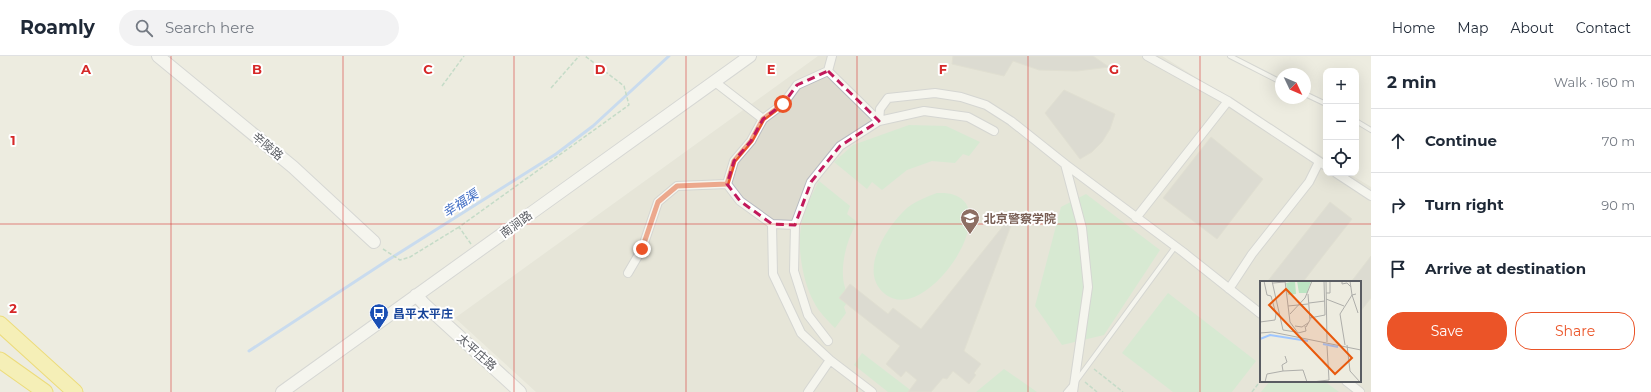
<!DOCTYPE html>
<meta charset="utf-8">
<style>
body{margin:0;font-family:Montserrat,"Noto Sans SC",sans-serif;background:#f2f2f3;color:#1f2937}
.controls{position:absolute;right:12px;top:12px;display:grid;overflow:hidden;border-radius:8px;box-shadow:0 4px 16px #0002}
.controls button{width:36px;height:36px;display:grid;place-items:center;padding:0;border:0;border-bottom:1px solid #e0e1e3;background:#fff;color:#1f2937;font:20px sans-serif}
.compass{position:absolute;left:1275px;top:12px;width:36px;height:36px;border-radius:50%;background:#fff;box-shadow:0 4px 16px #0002;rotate:134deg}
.stop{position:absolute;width:12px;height:12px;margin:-9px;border:3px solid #eb5428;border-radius:50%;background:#fff}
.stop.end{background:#eb5428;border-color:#fff;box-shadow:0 1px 4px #0008}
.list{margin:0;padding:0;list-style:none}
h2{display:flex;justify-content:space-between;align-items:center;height:52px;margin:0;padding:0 16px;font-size:17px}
h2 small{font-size:13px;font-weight:400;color:#747a83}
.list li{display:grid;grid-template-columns:26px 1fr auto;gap:12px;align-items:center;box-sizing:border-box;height:64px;padding:0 16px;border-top:1px solid #e0e1e3}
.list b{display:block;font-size:15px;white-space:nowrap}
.list em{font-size:13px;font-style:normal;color:#747a83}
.actions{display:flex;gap:8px;padding:12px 16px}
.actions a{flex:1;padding:9px 0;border:1px solid #eb5428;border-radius:16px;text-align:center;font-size:14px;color:#eb5428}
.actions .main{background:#eb5428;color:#fff}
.icon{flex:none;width:22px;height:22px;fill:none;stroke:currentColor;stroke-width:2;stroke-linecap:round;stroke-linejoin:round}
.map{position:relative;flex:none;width:1371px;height:336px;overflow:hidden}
header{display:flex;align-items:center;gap:24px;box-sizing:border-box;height:56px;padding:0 20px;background:#fff;border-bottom:1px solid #e0e1e3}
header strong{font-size:19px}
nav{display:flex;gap:22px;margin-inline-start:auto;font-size:14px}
.search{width:280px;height:36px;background:#f2f2f3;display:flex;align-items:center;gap:10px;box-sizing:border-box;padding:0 14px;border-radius:22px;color:#747a83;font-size:15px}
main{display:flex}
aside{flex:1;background:#fff}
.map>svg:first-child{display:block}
</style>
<header>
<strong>Roamly</strong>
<div class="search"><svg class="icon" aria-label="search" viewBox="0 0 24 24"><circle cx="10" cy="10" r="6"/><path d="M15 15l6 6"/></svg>Search here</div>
<nav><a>Home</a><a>Map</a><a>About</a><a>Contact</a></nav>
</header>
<main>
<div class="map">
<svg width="1371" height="336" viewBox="0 0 1371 336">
<rect width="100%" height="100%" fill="#edece0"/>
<path fill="#dddbcf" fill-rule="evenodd" d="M818 0H1162L1326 103V117H1348L1371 131V336H536L455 262ZM1261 226H1360V325H1261Z"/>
<path fill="#bce5c2" d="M909 69 946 70 980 86 969 100 963 98 955 107 932 105 907 114 882 134 872 126 867 133 834 106 853 89Z
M819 125 850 150 847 158 857 166C848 182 842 201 843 220 843 228 847 237 849 244L844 251 846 257 835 272C828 265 818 255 814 246 803 227 797 192 801 171 803 154 812 139 819 125Z
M937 137C1005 133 953 232 908 243 900 245 891 243 885 238 857 216 887 170 907 152 916 145 926 141 937 137Z
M1086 138 1160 194 1104 279 1062 289 1035 250 1061 151Z
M1168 237 1256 305 1232 336H1173L1122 297Z
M862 297 913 336H888L854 309Z
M1004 313 1037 336H976Z
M1270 325H1324L1339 336H1261Z"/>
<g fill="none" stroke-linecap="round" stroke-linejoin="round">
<path stroke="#9ec6ff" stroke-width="3" d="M249 295 388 204 556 98 593 70 669 0"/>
</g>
<path fill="#c7c6be" stroke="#d1cebf" d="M953 0H1093L1109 11 1077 15 1039 14 1013 5 1004 20 952 8Z
M1064 34 1115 58 1110 73 1102 86 1092 96 1080 103 1045 57Z
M1211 81 1263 123 1217 183 1163 142Z
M1330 146 1352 163 1316 209 1303 226H1267Z
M1015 155 1016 156 964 295 981 308 974 317 976 319 969 328 953 315 947 323 943 322 931 336H908L917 324 906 315 901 321 886 308 900 290 839 242 850 228 888 258 893 252 921 273Z
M1371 200V242L1360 256V226H1351Z"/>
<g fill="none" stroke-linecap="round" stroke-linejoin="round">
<defs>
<path id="lane" d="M1230 0 1281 26
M1305 38 1326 48
M1356 65 1371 74
M1077 324 1175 191
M1066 336 1072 329"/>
<path id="street" d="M1147 0 1228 45 1326 110
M828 15 832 0
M715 26 763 63
M879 65 880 53 888 42 935 37 961 41 986 49 1011 65 1065 108 1183 196 1261 258
M1065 108 1082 172 1088 231 1073 336
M1336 117 1371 140
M1136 162 1228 45
M772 168 773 218 801 277 830 304 872 336
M795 169 772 168 740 145 727 128 734 105 751 85 763 63 783 48 797 29 828 15 879 65
M628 217 642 193 658 146 677 130 727 128
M1229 233 1252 198 1309 126 1319 106
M828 285 808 259 794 215 795 169 811 126 840 90 879 65 924 55 968 61 994 75
M1346 325 1360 336
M808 336 830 304"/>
<path id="secondary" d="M158 0 293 111 374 186
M416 239 424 248 520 336
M282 336 750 0"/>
<path id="highway" d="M0 268 75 336
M0 304 45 336"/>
</defs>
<use href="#lane" stroke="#b8bac0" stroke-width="6"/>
<use href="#street" stroke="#b8bac0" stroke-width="10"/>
<use href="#secondary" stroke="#bbbdc5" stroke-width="14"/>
<use href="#highway" stroke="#edc700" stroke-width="17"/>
<path stroke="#95c6aa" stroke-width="1.5" stroke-dasharray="4 2" stroke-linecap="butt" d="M442 30 464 0
M551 32 579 0
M471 188 459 171 629 49 624 30 585 0
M383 193 400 204 410 201 459 171
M1094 313 1123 336
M1085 326 1097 336
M1252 336 1261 324"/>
<use href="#lane" stroke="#fff" stroke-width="4"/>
<use href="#street" stroke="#fff" stroke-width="8"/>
<use href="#secondary" stroke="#fff" stroke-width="12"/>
<use href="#highway" stroke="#fef286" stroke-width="15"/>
</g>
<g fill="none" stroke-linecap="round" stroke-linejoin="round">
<path stroke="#eb5428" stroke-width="5" d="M642 193 658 146 677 130 727 128 734 105 751 85 763 63 783 48"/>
</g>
<path d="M0 0H1371V336H0ZM828 15 879 65 840 90 811 126 795 169 772 168 740 145 727 128 734 105 751 85 763 63 783 48 797 29Z" fill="#edece0" fill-opacity=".55" fill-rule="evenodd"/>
<path fill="none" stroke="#c2185b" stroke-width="3" stroke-dasharray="8 5" stroke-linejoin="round" d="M828 15 879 65 840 90 811 126 795 169 772 168 740 145 727 128 734 105 751 85 763 63 783 48 797 29Z"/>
<path fill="none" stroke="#d62828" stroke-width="1" stroke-opacity="0.55" d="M171 0V336M343 0V336M514 0V336M686 0V336M857 0V336M1028 0V336M1200 0V336M0 168H1371"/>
<defs>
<symbol id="university-pin" viewBox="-11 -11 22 30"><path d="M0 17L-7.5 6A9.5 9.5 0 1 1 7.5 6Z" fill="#8d6e63" stroke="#fff"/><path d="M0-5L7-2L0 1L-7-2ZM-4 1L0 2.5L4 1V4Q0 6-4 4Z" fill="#fff"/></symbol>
<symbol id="bus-pin" viewBox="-11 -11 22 30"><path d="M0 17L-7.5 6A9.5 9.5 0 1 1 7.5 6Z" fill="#1a4fb4" stroke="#fff"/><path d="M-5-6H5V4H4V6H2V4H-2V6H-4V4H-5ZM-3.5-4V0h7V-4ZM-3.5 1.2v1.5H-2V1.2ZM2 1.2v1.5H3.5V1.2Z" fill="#fff"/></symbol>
</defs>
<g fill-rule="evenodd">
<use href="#university-pin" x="959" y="151" width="22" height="30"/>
<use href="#bus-pin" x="368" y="246" width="22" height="30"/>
</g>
<g text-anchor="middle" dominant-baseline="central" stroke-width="4" stroke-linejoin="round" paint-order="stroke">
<g font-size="12" fill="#595c62" stroke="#fff">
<text transform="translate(268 90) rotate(40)">辛陵路</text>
<text transform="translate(516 168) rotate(-36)">南涧路</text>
<text transform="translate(477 296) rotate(42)">太平庄路</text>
</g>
<g font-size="12" font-weight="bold" fill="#785e54" stroke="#fff" text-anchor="start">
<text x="984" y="162">北京警察学院</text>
</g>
<g font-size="12" font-weight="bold" fill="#164399" stroke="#fff" text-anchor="start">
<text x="393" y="257">昌平太平庄</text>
</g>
<g font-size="13" font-style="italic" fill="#3f6cc4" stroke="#fff">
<text transform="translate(460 147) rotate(-33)">幸福渠</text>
</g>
</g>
<g transform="translate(1260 225)">
<rect width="101" height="101" fill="#edece0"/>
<path d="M35 0 36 13 28 14 26 2ZM37 0H51L47 12H39Z" fill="#bce5c2"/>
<path fill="none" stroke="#9ec6ff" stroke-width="2" d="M0 58 10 54 48 60M63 63 78 66"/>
<path fill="none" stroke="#aeaeaa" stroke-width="1" d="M12 0 23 49 36 51M25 0 30 41 38 52 46 50 45 45M66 0 67 61M82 0V3L87 2 91 6M13 2 25 1M66 12H70V0M96 13 92 14 98 32M66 18 84 25M49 22 65 20M28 25 48 23M30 33 45 17 52 0M50 37 65 34 64 0M0 41 15 39 16 33 11 15 7 14 4 0M35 45 42 46 48 42M46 46 50 39 48 13M0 52 12 51 101 69M85 64 80 33 92 14 90 0M87 64 90 90 100 101M23 90 43 89 47 101M5 101 7 93 23 90 22 84 27 81 25 75M52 101 69 99 67 65"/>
<path fill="#e8590c" fill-opacity="0.15" stroke="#e8590c" stroke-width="2" d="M26 8 92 77 75 93 9 24Z"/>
<rect width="101" height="101" fill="none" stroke="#595c62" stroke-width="2"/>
</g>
<g font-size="13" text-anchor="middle" font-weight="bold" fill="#d62828" stroke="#fff" stroke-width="4" stroke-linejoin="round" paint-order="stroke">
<text x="86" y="18">A</text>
<text x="257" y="18">B</text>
<text x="428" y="18">C</text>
<text x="600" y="18">D</text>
<text x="771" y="18">E</text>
<text x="943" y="18">F</text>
<text x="1114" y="18">G</text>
<text x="13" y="89">1</text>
<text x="13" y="257">2</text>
</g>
</svg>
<div class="controls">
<button>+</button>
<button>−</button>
<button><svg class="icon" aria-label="locate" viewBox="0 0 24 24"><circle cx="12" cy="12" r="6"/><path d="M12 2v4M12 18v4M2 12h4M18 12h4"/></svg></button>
</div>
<svg class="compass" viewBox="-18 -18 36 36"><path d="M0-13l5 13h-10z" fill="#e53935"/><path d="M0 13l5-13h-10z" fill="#747a83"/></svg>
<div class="stop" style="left:783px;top:48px"></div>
<div class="stop end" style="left:642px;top:193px"></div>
</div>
<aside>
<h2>2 min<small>Walk · 160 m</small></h2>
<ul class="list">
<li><svg class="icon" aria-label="ahead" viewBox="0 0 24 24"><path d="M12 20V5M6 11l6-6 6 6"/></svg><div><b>Continue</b></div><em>70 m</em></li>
<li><svg class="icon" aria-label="right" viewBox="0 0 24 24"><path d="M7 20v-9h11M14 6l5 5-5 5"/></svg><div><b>Turn right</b></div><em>90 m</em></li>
<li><svg class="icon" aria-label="arrive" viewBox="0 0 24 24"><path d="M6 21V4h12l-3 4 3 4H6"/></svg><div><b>Arrive at destination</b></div></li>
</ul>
<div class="actions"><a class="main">Save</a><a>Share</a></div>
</aside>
</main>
